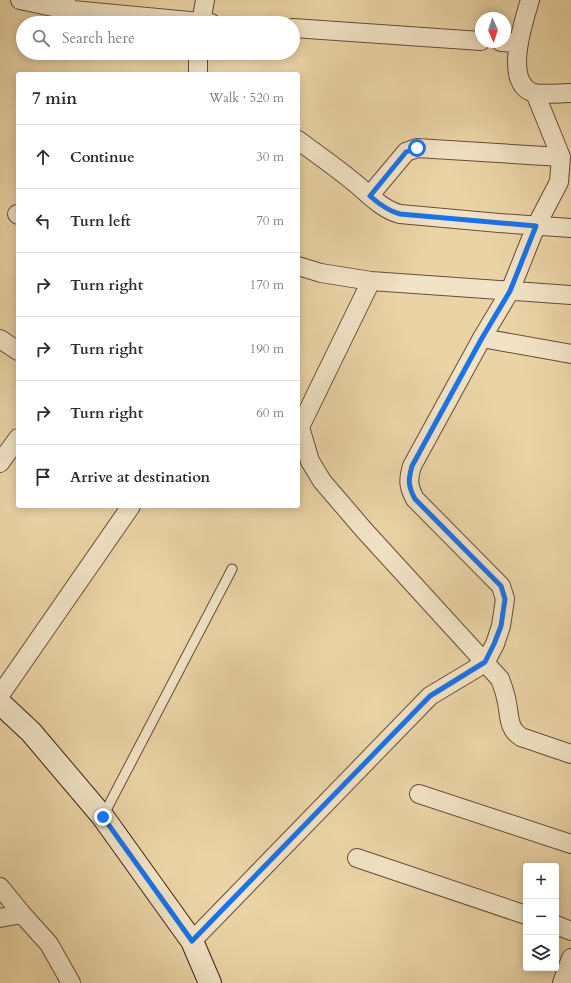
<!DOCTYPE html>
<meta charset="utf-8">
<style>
body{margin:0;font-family:Cardo,serif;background:#f7f7f7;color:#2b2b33}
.controls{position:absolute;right:12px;bottom:12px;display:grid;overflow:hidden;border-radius:4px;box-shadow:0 2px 10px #0003}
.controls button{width:36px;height:36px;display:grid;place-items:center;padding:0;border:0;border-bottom:1px solid #e1e1e2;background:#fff;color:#2b2b33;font:20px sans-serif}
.compass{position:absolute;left:475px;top:12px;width:36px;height:36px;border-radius:50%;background:#fff;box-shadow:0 2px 10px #0003;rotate:177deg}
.stop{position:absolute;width:12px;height:12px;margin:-9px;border:3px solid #1a73e8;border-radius:50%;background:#fff}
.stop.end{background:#1a73e8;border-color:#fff;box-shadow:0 1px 4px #0008}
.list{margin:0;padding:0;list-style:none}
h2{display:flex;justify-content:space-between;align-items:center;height:52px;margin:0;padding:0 16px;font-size:17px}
h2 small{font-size:13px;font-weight:400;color:#7c7c81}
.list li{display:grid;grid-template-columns:26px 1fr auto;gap:12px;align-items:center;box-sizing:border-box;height:64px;padding:0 16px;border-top:1px solid #e1e1e2}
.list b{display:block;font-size:15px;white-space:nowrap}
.list em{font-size:13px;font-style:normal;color:#7c7c81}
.icon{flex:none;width:22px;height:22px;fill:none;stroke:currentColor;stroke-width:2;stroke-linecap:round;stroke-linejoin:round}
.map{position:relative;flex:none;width:571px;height:983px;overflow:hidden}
.search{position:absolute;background:#fff;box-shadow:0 2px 10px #0003;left:16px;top:16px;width:284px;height:44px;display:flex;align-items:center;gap:10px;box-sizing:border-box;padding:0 14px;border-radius:22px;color:#7c7c81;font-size:15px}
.panel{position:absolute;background:#fff;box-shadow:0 2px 10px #0003;left:16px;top:72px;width:284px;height:436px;border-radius:4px}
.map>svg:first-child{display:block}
</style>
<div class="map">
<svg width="571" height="983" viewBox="0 0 571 983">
<rect width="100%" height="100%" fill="#ead4a6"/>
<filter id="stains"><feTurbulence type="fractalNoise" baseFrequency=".005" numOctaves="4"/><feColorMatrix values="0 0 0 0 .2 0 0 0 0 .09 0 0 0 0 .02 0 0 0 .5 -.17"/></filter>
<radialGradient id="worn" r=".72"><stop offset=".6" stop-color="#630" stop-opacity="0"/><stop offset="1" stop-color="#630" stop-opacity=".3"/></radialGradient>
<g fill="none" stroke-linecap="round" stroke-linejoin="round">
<defs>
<path id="service" d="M103 816 232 569"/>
<path id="minor" d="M20 0 62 9 66 0
M530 0C524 21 502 83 534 93 544 95 561 93 571 93
M62 9 211 23
M201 23 205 0
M293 28 481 41
M501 42 519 43
M198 74V53
M298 140C315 153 333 165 350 179 366 191 380 209 400 214L499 223 571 228
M370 195 406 152 417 148 561 157
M17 214 18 215
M298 266 321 273 371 281 571 295
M482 338 571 354
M0 339 18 351
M298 425 300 427 310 461 322 481 364 530 500 679C503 687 506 695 507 703 510 717 508 729 521 737L571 754
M300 427 371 281
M0 463 18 438
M0 695 131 506
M419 794 571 844
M357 858 526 915
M0 887 22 914 49 944 71 983
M0 918 22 914
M556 925 571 931
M192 941 430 696 485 663 495 644 501 626 505 599 501 586 415 499C408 486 408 480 412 466L482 338 510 291 536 226 559 182 561 157 535 93
M562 983 571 958"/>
<path id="secondary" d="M0 703 31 732 103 817 192 941 210 983"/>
</defs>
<use href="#service" stroke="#684c38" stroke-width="11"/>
<use href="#minor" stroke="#684c38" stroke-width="20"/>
<use href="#secondary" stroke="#3d1f14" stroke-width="24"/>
<use href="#service" stroke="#f1e3c5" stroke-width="9"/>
<use href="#minor" stroke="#f1e3c5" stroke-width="18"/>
<use href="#secondary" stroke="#f1e3c5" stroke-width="22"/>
</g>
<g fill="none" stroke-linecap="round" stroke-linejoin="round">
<path stroke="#1a73e8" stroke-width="5" d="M103 817 192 941 430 696 485 662 494 644 501 626 505 599 501 586 415 499C408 486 408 480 412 466L482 338 510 291 536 226 400 214C388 211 379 204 370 196L406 152 417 148"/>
</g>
<rect width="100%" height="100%" filter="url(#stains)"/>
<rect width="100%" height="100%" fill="url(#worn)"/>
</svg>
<div class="controls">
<button>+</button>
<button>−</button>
<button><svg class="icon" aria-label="layers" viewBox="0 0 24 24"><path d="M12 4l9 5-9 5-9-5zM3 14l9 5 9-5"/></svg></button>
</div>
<svg class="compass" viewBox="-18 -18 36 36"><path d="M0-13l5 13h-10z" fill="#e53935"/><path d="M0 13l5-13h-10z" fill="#7c7c81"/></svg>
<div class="stop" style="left:417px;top:148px"></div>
<div class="stop end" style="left:103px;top:817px"></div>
<div class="search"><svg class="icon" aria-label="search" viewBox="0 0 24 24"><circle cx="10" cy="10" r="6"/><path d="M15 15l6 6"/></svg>Search here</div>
<section class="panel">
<h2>7 min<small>Walk · 520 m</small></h2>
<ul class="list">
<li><svg class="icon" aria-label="ahead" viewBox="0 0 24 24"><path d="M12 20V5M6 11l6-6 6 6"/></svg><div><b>Continue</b></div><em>30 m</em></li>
<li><svg class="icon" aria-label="left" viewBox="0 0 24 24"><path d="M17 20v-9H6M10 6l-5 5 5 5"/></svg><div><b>Turn left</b></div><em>70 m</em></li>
<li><svg class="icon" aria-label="right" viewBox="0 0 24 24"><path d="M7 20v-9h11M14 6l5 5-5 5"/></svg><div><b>Turn right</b></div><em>170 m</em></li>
<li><svg class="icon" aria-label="right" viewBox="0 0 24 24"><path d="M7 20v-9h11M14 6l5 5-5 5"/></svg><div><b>Turn right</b></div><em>190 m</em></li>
<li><svg class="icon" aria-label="right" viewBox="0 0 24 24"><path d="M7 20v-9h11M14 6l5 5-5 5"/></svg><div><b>Turn right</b></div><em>60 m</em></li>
<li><svg class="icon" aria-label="arrive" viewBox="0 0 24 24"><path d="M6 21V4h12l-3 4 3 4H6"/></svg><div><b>Arrive at destination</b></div></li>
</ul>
</section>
</div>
